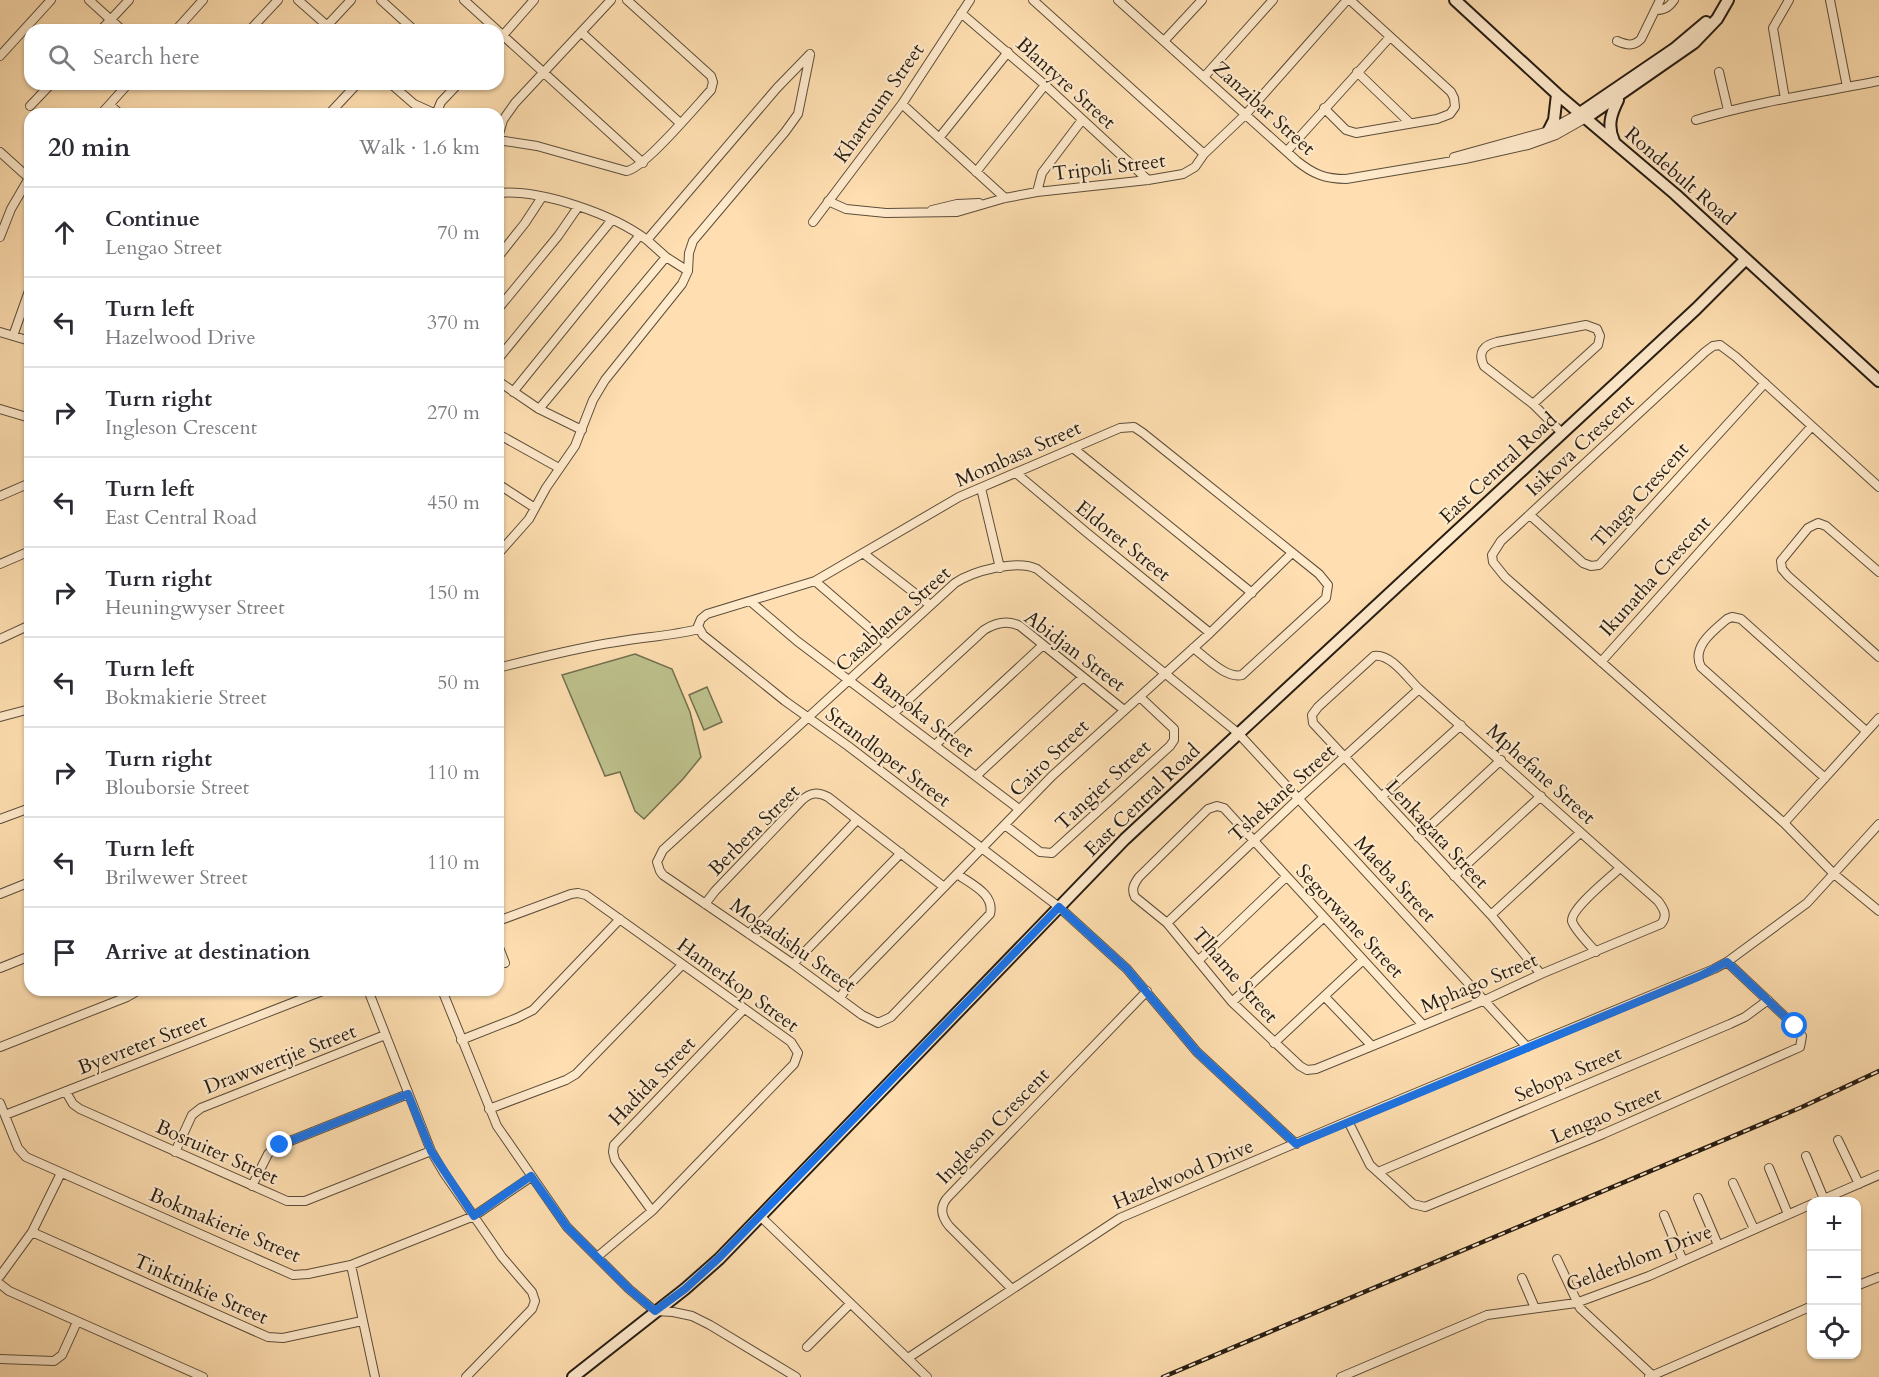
<!DOCTYPE html>
<meta charset="utf-8">
<style>
body{margin:0;font-family:Cardo,serif;background:#f7f7f7;color:#2b2b33}
.controls{position:absolute;right:18px;bottom:18px;display:grid;overflow:hidden;border-radius:12px;box-shadow:0 2px 4px #0004}
.controls button{width:54px;height:54px;display:grid;place-items:center;padding:0;border:0;border-bottom:2px solid #e1e1e2;background:#fff;color:#2b2b33;font:30px sans-serif}
.stop{position:absolute;width:18px;height:18px;margin:-14px;border:4px solid #1a73e8;border-radius:50%;background:#fff}
.stop.end{background:#1a73e8;border-color:#fff;box-shadow:0 2px 6px #0008}
.list{margin:0;padding:0;list-style:none}
h2{display:flex;justify-content:space-between;align-items:center;height:78px;margin:0;padding:0 24px;font-size:26px}
h2 small{font-size:20px;font-weight:400;color:#7c7c81}
.list li{display:grid;grid-template-columns:39px 1fr auto;gap:18px;align-items:center;box-sizing:border-box;height:90px;padding:0 24px;border-top:2px solid #e1e1e2}
.list b{display:block;font-size:22px;white-space:nowrap}
.list p{margin:0;font-size:20px;white-space:nowrap;color:#7c7c81}
.list em{font-size:20px;font-style:normal;color:#7c7c81}
.icon{flex:none;width:33px;height:33px;fill:none;stroke:currentColor;stroke-width:2;stroke-linecap:round;stroke-linejoin:round}
.map{position:relative;flex:none;width:1879px;height:1377px;overflow:hidden}
.search{position:absolute;background:#fff;box-shadow:0 2px 4px #0004;left:24px;top:24px;width:480px;height:66px;display:flex;align-items:center;gap:15px;box-sizing:border-box;padding:0 21px;border-radius:18px;color:#7c7c81;font-size:22px}
.panel{position:absolute;background:#fff;box-shadow:0 2px 4px #0004;left:24px;top:108px;width:480px;height:888px;border-radius:18px}
.map>svg:first-child{display:block}
</style>
<div class="map">
<svg width="1879" height="1377" viewBox="0 0 1879 1377">
<rect width="100%" height="100%" fill="#ffdfb1"/>
<filter id="stains"><feTurbulence type="fractalNoise" baseFrequency=".00333" numOctaves="4"/><feColorMatrix values="0 0 0 0 .2 0 0 0 0 .09 0 0 0 0 .02 0 0 0 .5 -.17"/></filter>
<radialGradient id="worn" r=".72"><stop offset=".6" stop-color="#630" stop-opacity="0"/><stop offset="1" stop-color="#630" stop-opacity=".3"/></radialGradient>
<path fill="#bec28d" stroke="#727050" stroke-width="1.5" d="M635 654 672 669 690 712 701 757 683 779 644 819 635 811 620 772 605 776 562 675Z
M707 687 722 722 704 730 689 695Z"/>
<g fill="none" stroke-linecap="round" stroke-linejoin="round">
<defs>
<path id="street" d="M89 0 122 30
M298 0 332 30
M381 0 414 30
M464 0 497 30
M1033 0 1204 154
M1118 0 1297 161C1313 174 1325 179 1346 179L1465 159 1528 145 1556 135 1586 118
M1830 0 1847 87
M1656 10C1665 10 1669 7 1674 0
M961 13 1045 85 1148 180
M101 30 129 0
M176 30 203 0
M250 30 278 0
M323 30 351 0
M498 31 643 163
M581 32 680 123
M498 41 534 0
M1164 41 1202 0
M1617 41C1627 45 1633 47 1641 39L1660 0
M0 56 51 0
M1357 72 1410 123
M1719 72 1728 110
M1204 77 1273 0
M391 84 414 104 436 114
M1785 99 1773 28 1789 0
M902 104 1005 198
M110 105 120 114
M30 106 51 84
M1324 108 1346 130 1356 133 1437 119 1450 114 1455 107 1454 98 1451 92 1350 0
M101 114 128 84
M329 114 357 84
M436 114 441 102 458 84
M1696 120C1756 102 1818 93 1879 81
M498 137 503 120 515 103 611 0
M939 138 1008 52
M498 140 537 146 626 171C642 171 697 105 711 90L713 82 711 76 627 0
M1287 151 1390 37
M0 152 30 179
M1454 157 1545 132 1580 113
M976 172 1045 85
M1037 192 1042 173 1082 120
M498 193C540 189 613 214 647 240L777 88 810 54
M828 201 846 209 886 213 957 212 1005 198 1037 192 1148 180 1183 174 1195 167 1204 154 1246 114 1347 0
M932 210 957 204 979 203
M813 222 902 104 970 0
M0 237 11 209 29 178
M498 257 525 223 542 197
M688 271 689 253 693 241 785 132 798 114 810 55
M498 309 558 236 578 207
M0 332 30 341
M13 336 30 288
M498 359 611 221
M498 381 539 409 582 430
M513 392 640 235
M1533 404 1598 345 1600 336 1597 329 1586 325 1497 342C1484 345 1477 352 1484 366L1533 404 1562 433
M0 409 30 418
M539 409 666 257
M498 434 559 468
M1073 448 1252 593
M1016 473 1086 532 1210 633
M498 484 535 508
M1879 487 1736 357 1720 345 1713 346 1705 352 1501 541 1492 555 1493 562 1505 577 1784 823 1834 874 1879 911
M981 488 1000 568
M0 496 30 483
M1530 515 1583 563 1591 566 1599 565 1765 383
M863 553 930 605
M498 554 529 519 546 488 575 446 593 400 605 380 682 284 688 271 666 257 647 240
M0 564 30 551
M1879 572 1826 526 1818 523 1808 528 1781 561 1782 569 1788 576 1879 657
M815 581 888 644
M750 601 797 641 1019 809
M0 639 30 625
M1193 648C1206 657 1226 679 1242 675L1326 598 1328 585 1319 574 1143 433 1134 427 1120 428 959 497 815 581 707 614 701 619 698 626 703 635 785 701 848 746 1059 907 1127 969 1197 1052 1296 1144
M1601 662 1812 426
M498 668C537 658 576 648 616 642 644 637 671 636 699 629
M894 713 984 630C995 623 1008 620 1020 626L1124 710
M0 717 30 709
M935 745 1043 645
M976 776 1083 677
M1825 778 1701 667C1691 647 1713 631 1727 619L1732 617 1741 619 1866 731
M1381 797 1461 725
M0 819 30 808
M1784 823 1879 718
M1005 825 1040 852 1052 853 1170 746 1174 740V729L1140 697
M1418 837 1501 760
M957 874C971 884 995 894 990 914L891 1017 878 1023 862 1015 793 964 663 875 660 871 657 862 663 850 955 583C973 571 1017 559 1037 569L1238 733 1527 1047
M1454 876 1541 796
M0 894 30 882
M705 904 715 891 802 800C811 792 818 792 828 797L944 887
M1491 915 1580 833
M498 921 571 894 578 893 586 895 791 1042 798 1053 794 1064 652 1211 597 1257
M1167 923 1298 799 1419 689
M749 934 857 820
M498 945 505 963
M1596 952C1590 945 1574 929 1572 921 1571 908 1611 877 1620 868
M1199 960 1286 877
M793 964 901 853
M0 968 30 956
M368 990 431 1151 444 1173 502 1257 532 1292 535 1301 532 1309 466 1377
M442 990 497 1126 567 1227 629 1289 655 1311 673 1312 692 1316 710 1325 796 1377
M1325 997 1372 1046
M840 998 847 987 1052 776 1210 633 1292 553
M1232 1002 1323 918
M1423 1025 1224 808 1217 806 1208 809 1139 877C1134 884 1131 889 1135 897L1167 923 1232 1002 1300 1066 1307 1070 1316 1069 1485 1000 1541 974 1661 924C1668 916 1664 909 1658 901L1419 689C1408 679 1391 653 1374 656L1318 707 1312 715 1313 723 1491 915 1541 974
M461 1040 517 1018 533 1010 620 919
M1274 1043 1363 960
M0 1047 127 997 139 990
M66 1092 73 1104 80 1109 287 1201H305L431 1151
M0 1103 18 1148 26 1157 293 1275 308 1274 351 1265 474 1216 531 1177
M489 1109 566 1080 576 1074 682 965
M5 1115 325 990
M1348 1121 1370 1165 1413 1204 1425 1207 1603 1134 1800 1047 1802 1036 1795 1026 1727 962
M1838 1140 1859 1184
M175 1152 192 1115 201 1108 385 1035
M1806 1156 1824 1199
M1769 1168 1788 1214
M1378 1172 1730 1024 1745 1017 1768 1000
M1733 1183 1754 1229
M252 1186 268 1154 275 1147 408 1094
M1698 1198 1718 1245
M1817 1202 1879 1175
M652 1211 615 1160 613 1152 614 1145 744 1009
M1664 1215 1683 1261
M760 1216 927 1377
M32 1232 268 1337 283 1338 362 1321
M1557 1259 1580 1308 1654 1377
M351 1265 375 1377
M0 1276 32 1232 61 1173
M1522 1278 1535 1308
M0 1284 9 1291 203 1377
M1856 1286 1879 1277
M1012 1289 949 1226C941 1216 939 1206 949 1196L1147 991
M807 1347 850 1304
M908 1358 1120 1218 1348 1121 1714 969 1727 962 1807 903 1879 824
M0 1359 54 1361 62 1355 77 1322
M1341 1377 1487 1315 1576 1303 1649 1276 1812 1204
M1649 1377 1812 1306"/>
<path id="secondary" d="M1455 0 1557 94 1675 194 1879 381
M1580 113 1674 49 1706 22
M1586 118 1694 43 1717 19 1728 0
M1549 130 1554 120 1557 94
M1614 141C1607 126 1611 114 1618 100
M573 1377 685 1289 719 1259 1125 839 1696 309 1746 259"/>
</defs>
<use href="#street" stroke="#5c4e3a" stroke-width="10"/>
<use href="#secondary" stroke="#261d13" stroke-width="14"/>
<use href="#street" stroke="#ffeacc" stroke-width="8"/>
<use href="#secondary" stroke="#ffeacc" stroke-width="10"/>
<defs>
<path id="rail" d="M1163 1377 1802 1107 1879 1071"/>
</defs>
<use href="#rail" stroke="#261d13" stroke-width="4.5"/>
<use href="#rail" stroke="#ffeacc" stroke-width="2" stroke-dasharray="7" stroke-linecap="butt"/>
</g>
<g fill="none" stroke-linecap="round" stroke-linejoin="round">
<path stroke="#1a73e8" stroke-width="8" d="M280 1145 408 1094 431 1151 474 1216 531 1176 567 1227 629 1289 655 1311 685 1289 719 1258 1059 907 1127 969 1197 1052 1296 1144 1700 976 1727 962 1795 1026"/>
</g>
<g text-anchor="middle" dominant-baseline="central" stroke-width="4.5" stroke-linejoin="round" paint-order="stroke">
<g font-size="20" fill="#261d13" stroke="#ffeacc">
<text transform="translate(1066 83) rotate(42)">Blantyre Street</text>
<text transform="translate(879 103) rotate(-55)">Khartoum Street</text>
<text transform="translate(1264 108) rotate(42)">Zanzibar Street</text>
<text transform="translate(1109 167) rotate(-7)">Tripoli Street</text>
<text transform="translate(1680 176) rotate(41)">Rondebult Road</text>
<text transform="translate(1580 445) rotate(-43)">Isikova Crescent</text>
<text transform="translate(1018 454) rotate(-24)">Mombasa Street</text>
<text transform="translate(1498 468) rotate(-43)">East Central Road</text>
<text transform="translate(1640 495) rotate(-48)">Thaga Crescent</text>
<text transform="translate(1123 541) rotate(39)">Eldoret Street</text>
<text transform="translate(1655 576) rotate(-48)">Ikunatha Crescent</text>
<text transform="translate(893 619) rotate(-42)">Casablanca Street</text>
<text transform="translate(1075 651) rotate(37)">Abidjan Street</text>
<text transform="translate(923 715) rotate(38)">Bamoka Street</text>
<text transform="translate(888 757) rotate(37)">Strandloper Street</text>
<text transform="translate(1049 758) rotate(-44)">Cairo Street</text>
<text transform="translate(1541 774) rotate(42)">Mphefane Street</text>
<text transform="translate(1103 785) rotate(-43)">Tangier Street</text>
<text transform="translate(1282 793) rotate(-42)">Tshekane Street</text>
<text transform="translate(1142 800) rotate(-44)">East Central Road</text>
<text transform="translate(754 830) rotate(-45)">Berbera Street</text>
<text transform="translate(1437 834) rotate(47)">Lenkagata Street</text>
<text transform="translate(1395 879) rotate(47)">Maeba Street</text>
<text transform="translate(1350 921) rotate(47)">Segorwane Street</text>
<text transform="translate(793 945) rotate(35)">Mogadishu Street</text>
<text transform="translate(1235 975) rotate(49)">Tlhame Street</text>
<text transform="translate(1479 983) rotate(-23)">Mphago Street</text>
<text transform="translate(738 985) rotate(36)">Hamerkop Street</text>
<text transform="translate(142 1044) rotate(-21)">Byevreter Street</text>
<text transform="translate(280 1059) rotate(-21)">Drawwertjie Street</text>
<text transform="translate(1568 1074) rotate(-23)">Sebopa Street</text>
<text transform="translate(652 1081) rotate(-46)">Hadida Street</text>
<text transform="translate(1606 1115) rotate(-23)">Lengao Street</text>
<text transform="translate(993 1126) rotate(-46)">Ingleson Crescent</text>
<text transform="translate(217 1152) rotate(24)">Bosruiter Street</text>
<text transform="translate(1183 1174) rotate(-23)">Hazelwood Drive</text>
<text transform="translate(225 1225) rotate(23)">Bokmakierie Street</text>
<text transform="translate(1639 1258) rotate(-21)">Gelderblom Drive</text>
<text transform="translate(201 1289) rotate(24)">Tinktinkie Street</text>
</g>
</g>
<rect width="100%" height="100%" filter="url(#stains)"/>
<rect width="100%" height="100%" fill="url(#worn)"/>
</svg>
<div class="controls">
<button>+</button>
<button>−</button>
<button><svg class="icon" aria-label="locate" viewBox="0 0 24 24"><circle cx="12" cy="12" r="6"/><path d="M12 2v4M12 18v4M2 12h4M18 12h4"/></svg></button>
</div>
<div class="stop" style="left:1795px;top:1026px"></div>
<div class="stop end" style="left:280px;top:1145px"></div>
<div class="search"><svg class="icon" aria-label="search" viewBox="0 0 24 24"><circle cx="10" cy="10" r="6"/><path d="M15 15l6 6"/></svg>Search here</div>
<section class="panel">
<h2>20 min<small>Walk · 1.6 km</small></h2>
<ul class="list">
<li><svg class="icon" aria-label="ahead" viewBox="0 0 24 24"><path d="M12 20V5M6 11l6-6 6 6"/></svg><div><b>Continue</b><p>Lengao Street</p></div><em>70 m</em></li>
<li><svg class="icon" aria-label="left" viewBox="0 0 24 24"><path d="M17 20v-9H6M10 6l-5 5 5 5"/></svg><div><b>Turn left</b><p>Hazelwood Drive</p></div><em>370 m</em></li>
<li><svg class="icon" aria-label="right" viewBox="0 0 24 24"><path d="M7 20v-9h11M14 6l5 5-5 5"/></svg><div><b>Turn right</b><p>Ingleson Crescent</p></div><em>270 m</em></li>
<li><svg class="icon" aria-label="left" viewBox="0 0 24 24"><path d="M17 20v-9H6M10 6l-5 5 5 5"/></svg><div><b>Turn left</b><p>East Central Road</p></div><em>450 m</em></li>
<li><svg class="icon" aria-label="right" viewBox="0 0 24 24"><path d="M7 20v-9h11M14 6l5 5-5 5"/></svg><div><b>Turn right</b><p>Heuningwyser Street</p></div><em>150 m</em></li>
<li><svg class="icon" aria-label="left" viewBox="0 0 24 24"><path d="M17 20v-9H6M10 6l-5 5 5 5"/></svg><div><b>Turn left</b><p>Bokmakierie Street</p></div><em>50 m</em></li>
<li><svg class="icon" aria-label="right" viewBox="0 0 24 24"><path d="M7 20v-9h11M14 6l5 5-5 5"/></svg><div><b>Turn right</b><p>Blouborsie Street</p></div><em>110 m</em></li>
<li><svg class="icon" aria-label="left" viewBox="0 0 24 24"><path d="M17 20v-9H6M10 6l-5 5 5 5"/></svg><div><b>Turn left</b><p>Brilwewer Street</p></div><em>110 m</em></li>
<li><svg class="icon" aria-label="arrive" viewBox="0 0 24 24"><path d="M6 21V4h12l-3 4 3 4H6"/></svg><div><b>Arrive at destination</b></div></li>
</ul>
</section>
</div>
